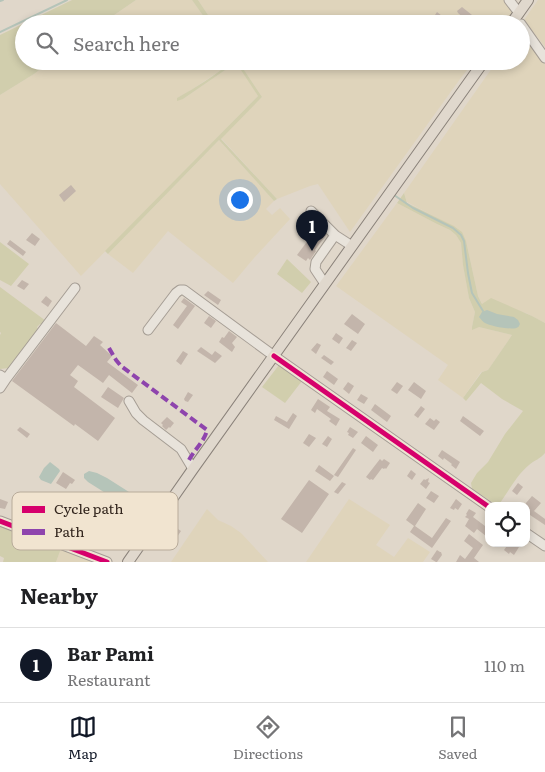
<!DOCTYPE html>
<style>
body{margin:0;font-family:Literata,serif;background:#f2f2f2;color:#202124}
.controls{position:absolute;right:15px;bottom:15px;display:grid;overflow:hidden;border-radius:10px;box-shadow:0 2px 8px #0003}
.controls button{width:45px;height:45px;display:grid;place-items:center;padding:0;border:0;border-bottom:1px solid #e0e0e0;background:#fff;color:#202124;font:25px sans-serif}
.you{position:absolute;left:239px;top:199px;width:18px;height:18px;margin:-12px;border:4px solid #fff;border-radius:50%;background:#1a73e8;box-shadow:0 0 0 8px #1a73e833}
.badge{display:grid;place-items:center;width:32px;height:32px;border-radius:50%;background:#111827;color:#fff;font-size:16px;font-weight:700}
.pin{position:absolute;translate:-50% -41px;filter:drop-shadow(0 1px 2px #0008)}
.pin::after{content:'';position:absolute;top:26px;width:18px;height:15px;background:inherit;clip-path:polygon(0 0,100% 0,50% 100%)}
.list{margin:0;padding:0;list-style:none}
h2{display:flex;justify-content:space-between;align-items:center;height:65px;margin:0;padding:0 20px;font-size:21px}
h2 small{font-size:16px;font-weight:400;color:#757577}
.list li{display:grid;grid-template-columns:32px 1fr auto;gap:15px;align-items:center;box-sizing:border-box;height:75px;padding:0 20px;border-top:1px solid #e0e0e0}
.list b{display:block;font-size:19px;white-space:nowrap}
.list p{margin:0;font-size:16px;white-space:nowrap;color:#757577}
.list em{font-size:16px;font-style:normal;color:#757577}
.icon{flex:none;width:28px;height:28px;fill:none;stroke:currentColor;stroke-width:2;stroke-linecap:round;stroke-linejoin:round}
.map{position:relative;flex:none;width:545px;height:562px;overflow:hidden}
.search{position:absolute;background:#fff;box-shadow:0 2px 8px #0003;left:15px;right:15px;top:15px;height:55px;display:flex;align-items:center;gap:12px;box-sizing:border-box;padding:0 18px;border-radius:28px;color:#757577;font-size:19px}
.sheet{height:140px;background:#fff}
nav{display:flex;justify-content:space-around;align-items:center;box-sizing:border-box;height:70px;border-top:1px solid #e0e0e0;background:#fff;font-size:14px;color:#757577}
nav a{display:grid;justify-items:center;gap:2px}
nav .on{color:#111827}
.map>svg:first-child{display:block}
</style>
<div class="map">
<svg width="545" height="562" viewBox="0 0 545 562">
<rect width="100%" height="100%" fill="#e0d7ca"/>
<path fill="#dfd4bb" d="M136 0H192L209 24H101Z
M198 0H506L514 11 504 24H214Z
M538 0H545V47L524 20Z
M521 31 545 64V323L526 313 483 305 478 296 466 241 457 228 407 202 404 193 497 61H521Z
M51 61H232L224 68 188 92 177 98 183 99 234 64 237 63 258 96 81 276 0 184V95L34 74Z
M238 61H474L460 79 350 232 318 184 310 186 277 199 221 138 262 97Z
M219 140 274 201 266 209 272 215 280 208 290 219 254 258 233 283 168 231 133 273 108 254Z
M397 203 437 224 450 230 456 235 461 243 463 265 469 298 475 312 472 327H479L512 335 488 370 481 372 463 398 438 380 448 365 336 286Z
M349 499 390 525 376 545 394 557 408 538 430 552 423 562H306Z
M207 509 218 520 231 526 241 533 268 562H171Z
M62 546 101 562H56Z"/>
<path fill="#d1cead" d="M72 0H136L101 24H24V61H51L34 74 0 95V35Z
M192 0H198L214 24H209Z
M232 61H238L262 97 221 139 277 199 274 201 219 140 108 254 105 251 258 96 237 64H234L183 99 177 101V98C195 88 216 75 232 61Z
M404 193 407 203 454 226 462 232 466 241 478 296 482 304 491 298 532 316 545 323V453C540 459 535 460 529 465 516 476 508 492 498 506L472 489 471 483 477 473 488 462 505 434 523 411 502 399 481 383 466 401 463 398 482 372 488 370 512 335 479 327 472 330V327L475 312 469 298 463 265 461 243 456 235 450 230 437 224 397 203Z
M0 242 29 264 11 286 0 280Z
M287 259 311 282 302 293 277 274Z
M0 287 46 321 43 325 40 324 37 327 39 331 25 350 23 349 9 368 0 369V335L1 333 0 332Z
M279 365 302 381 285 403 262 387Z
M0 523 31 537V545L33 546 36 540 40 539 62 546 56 562H3L4 558 0 556Z"/>
<path fill="#b5c4b9" d="M487 310 497 314 514 317 518 320 520 324C519 325 519 327 518 327 514 331 490 326 485 323 483 322 481 319 479 317L482 312Z
M50 462 59 469 60 471 51 484 41 480 39 477 44 468Z
M89 471 97 473 107 478 129 492 133 499 132 504 126 506 88 482 84 478V474Z"/>
<g fill="none" stroke-linecap="round" stroke-linejoin="round">
<path stroke="#b5c4b9" stroke-width="2" d="M0 1 3 0
M0 32 67 0
M394 195 413 208 453 228 461 235 464 241 468 273 472 293 483 311"/>
</g>
<path fill="#c3b5ab" d="M462 7 472 15 467 21 458 13 457 11Z
M437 12 452 24H431L425 19 428 15 433 18Z
M442 61H457L452 68Z
M71 185 76 191 64 202 59 195Z
M323 232 326 235 315 250 316 251 310 260 308 258 306 261 297 255 309 239 311 241 317 233 320 236Z
M32 233 40 239 35 246 26 240Z
M10 240 26 252 23 256 7 244Z
M22 280 29 284 24 290 17 286Z
M208 291 221 300 218 305 204 295Z
M46 296 52 301 48 307 41 302Z
M184 298 195 306 178 329 173 325 187 306 181 302Z
M352 314 365 324 358 334 344 324Z
M209 316 216 321 211 328 204 323Z
M56 323 86 346 94 336 103 342 100 345 112 356 107 362 138 385 132 393 109 375 103 383 78 365 70 375 78 381 74 387 115 418 98 441 75 424 74 426 12 381Z
M229 331 237 337 232 343 235 347 232 352 219 342 222 337 224 338Z
M336 333 343 338 339 344 332 339Z
M352 340 357 343 351 351 346 348Z
M317 343 321 345 316 354 311 350Z
M201 347 212 355 215 351 222 356 215 363 197 351Z
M183 351 188 354 181 365 176 361Z
M324 355 334 362 331 365 321 358Z
M327 371 338 379 334 385 323 377Z
M348 382 354 386 349 394 343 389Z
M397 382 403 386 397 394 391 390Z
M414 382 426 391 421 399 408 390Z
M108 387 124 398 118 408 101 397Z
M188 392 193 395 188 402 185 401 184 399Z
M361 394 368 398 364 404 357 400Z
M318 399 330 407 327 411 340 419 336 426 329 421 331 419 317 409 315 413 311 410Z
M375 404 391 416 387 422 371 410Z
M421 406 425 409 418 418 414 415Z
M293 413 297 416 289 429 274 420 276 416 287 422Z
M463 416 484 431 480 436 460 421Z
M167 417 174 423 170 428 169 427 166 430 162 426 163 425 161 423Z
M430 418 434 421 436 419 440 422 434 430 425 424Z
M20 427 30 434 27 438 17 430Z
M350 427 358 432 353 438 348 435 349 433 347 432Z
M309 434 316 438 309 447 303 443Z
M328 436 332 439 327 447 322 444Z
M366 436 378 445 373 452 361 443Z
M353 448 356 450 338 477 334 475Z
M442 450 460 462 456 469 451 465 452 464 444 458 443 460 438 456Z
M380 459 382 461 384 459 390 463 386 469 385 468 384 469 382 468 373 480 371 479 370 480 366 477Z
M319 465 334 476 330 481 315 471Z
M411 470 416 474 412 480 407 476Z
M63 472 75 480 72 484 70 483 66 489 56 483Z
M429 478 428 482 430 483 426 489 420 484 424 479 425 480Z
M309 480 329 494 302 533 281 519Z
M342 482 346 484 338 494 334 492Z
M518 483 523 487 517 495 512 491Z
M431 491 439 496 434 503 426 498Z
M532 496 541 503 534 511 545 519V525L527 513 528 511 526 510V503Z
M0 499 8 502 5 509 0 508Z
M456 499 462 504 458 510 455 508 454 510 450 508Z
M418 503 426 509 415 526 432 538 446 518 451 521 432 548 410 532 414 526 406 520Z
M469 509 476 513 473 517 485 526 486 524 489 526V532L486 536 477 529 474 533 465 526 469 519 465 517 467 515 466 514Z
M175 527 181 531 177 537 171 533Z
M469 534 483 545 474 558 479 562H456L460 555 465 559 473 548 464 541Z
M509 543H517L515 545 519 547 514 555 510 552 509 554 504 550Z
M437 550 440 552H441L442 555 437 562H436L431 559Z"/>
<g fill="none" stroke-linecap="round" stroke-linejoin="round">
<defs>
<path id="minor" d="M509 0 519 13
M521 24 545 58
M311 211 335 235
M325 284 315 269 316 262 335 235 352 246
M148 330 176 293 180 290H184L274 356 489 507
M0 375 6 379 0 388
M6 379 75 288
M129 401 136 413 143 420 181 449 193 469
M0 521 107 562
M526 533 545 546"/>
<path id="major" d="M511 24 528 0
M128 562 193 469 484 61"/>
</defs>
<use href="#minor" stroke="#a59d94" stroke-width="11"/>
<use href="#major" stroke="#8a827a" stroke-width="12"/>
<use href="#minor" stroke="#e8e3db" stroke-width="9"/>
<use href="#major" stroke="#e0d8cd" stroke-width="10"/>
<path stroke="#8e44ad" stroke-width="4" stroke-dasharray="8 4" stroke-linecap="butt" d="M109 348 116 360 121 366 207 430C205 441 193 451 188 462"/>
<defs>
<path id="cycleway" d="M274 356 489 507
M0 521 107 562"/>
</defs>
<use href="#cycleway" stroke="#f1e4d0" stroke-width="8"/>
<use href="#cycleway" stroke="#d6006c" stroke-width="5"/>
</g>
<rect x="12" y="492" width="166" height="58" rx="8" fill="#f1e4d0" stroke="#b8ab9a" stroke-width="1"/>
<rect x="22" y="506" width="23" height="7" fill="#d6006c"/>
<rect x="22" y="529" width="23" height="6" fill="#8e44ad"/>
<g font-size="14" fill="#32251d">
<text x="54" y="514">Cycle path</text>
<text x="54" y="537">Path</text>
</g>
</svg>
<div class="controls">
<button><svg class="icon" aria-label="locate" viewBox="0 0 24 24"><circle cx="12" cy="12" r="6"/><path d="M12 2v4M12 18v4M2 12h4M18 12h4"/></svg></button>
</div>
<div class="you"></div>
<div class="pin badge" style="left:312px;top:251px">1</div>
<div class="search"><svg class="icon" aria-label="search" viewBox="0 0 24 24"><circle cx="10" cy="10" r="6"/><path d="M15 15l6 6"/></svg>Search here</div>
</div>
<section class="sheet">
<h2>Nearby<small></small></h2>
<ul class="list">
<li><span class="badge">1</span><div><b>Bar Pami</b><p>Restaurant</p></div><em>110 m</em></li>
</ul>
</section>
<nav>
<a class="on"><svg class="icon" aria-label="map" viewBox="0 0 24 24"><path d="M3 6l6-2 6 2 6-2v14l-6 2-6-2-6 2zM9 4v14M15 6v14"/></svg>Map</a>
<a><svg class="icon" aria-label="directions" viewBox="0 0 24 24"><path d="M12 3l9 9-9 9-9-9zM9 14v-3h6M13 9l2 2-2 2"/></svg>Directions</a>
<a><svg class="icon" aria-label="saved" viewBox="0 0 24 24"><path d="M7 4h10v16l-5-4-5 4z"/></svg>Saved</a>
</nav>
